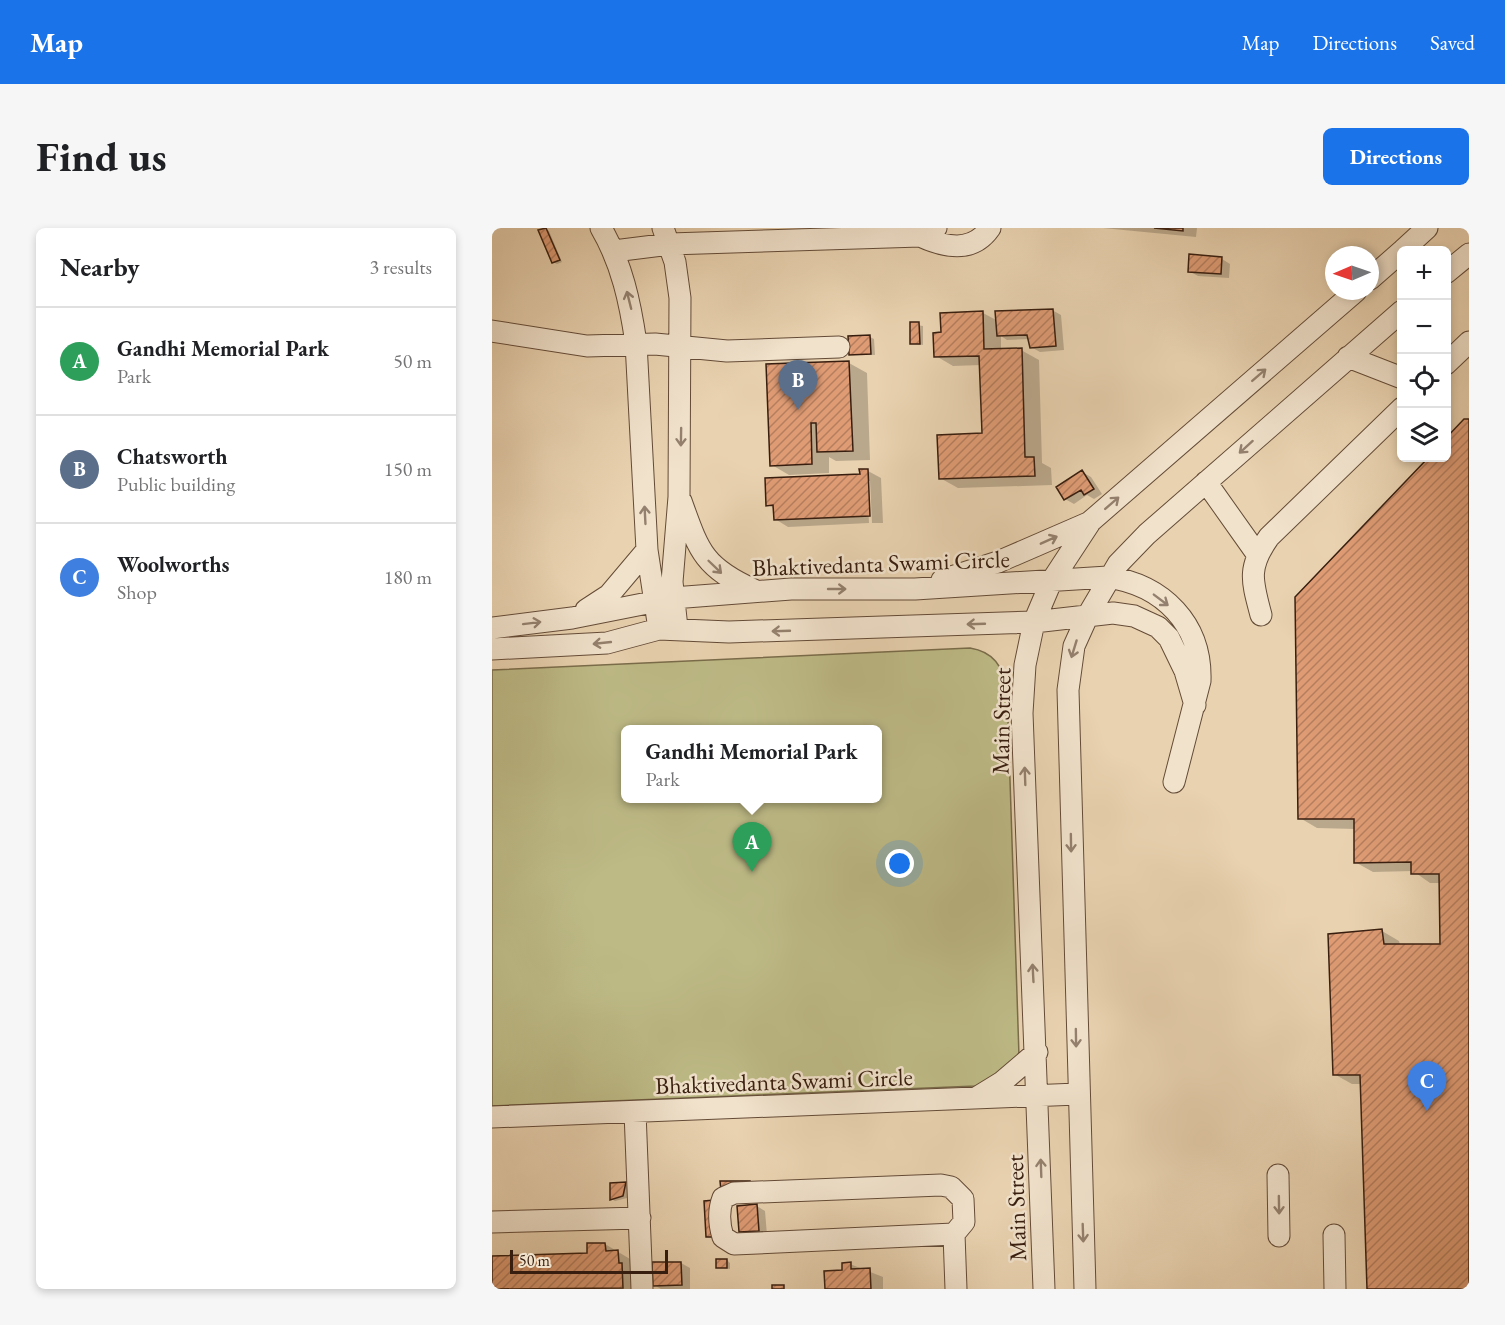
<!DOCTYPE html>
<meta charset="utf-8">
<style>
body{margin:0;font-family:"EB Garamond",serif;background:#f6f6f6;color:#202124}
.controls{position:absolute;right:18px;top:18px;display:grid;overflow:hidden;border-radius:9px;box-shadow:0 3px 9px #0003}
.controls button{width:54px;height:54px;display:grid;place-items:center;padding:0;border:0;border-bottom:2px solid #e0e0e0;background:#fff;color:#202124;font:30px sans-serif}
.compass{position:absolute;left:833px;top:18px;width:54px;height:54px;border-radius:50%;background:#fff;box-shadow:0 3px 9px #0003;rotate:268deg}
.scale{position:absolute;left:18px;bottom:15px;width:158px;box-sizing:border-box;padding-left:6px;border:3px solid #381e0f;border-top:0;font-size:16px;line-height:21px;white-space:nowrap;color:#381e0f;-webkit-text-stroke:4px #f1e2cc;paint-order:stroke}
.you{position:absolute;left:408px;top:636px;width:21px;height:21px;margin:-15px;border:4px solid #fff;border-radius:50%;background:#1a73e8;box-shadow:0 0 0 9px #1a73e833}
.badge{display:grid;place-items:center;width:39px;height:39px;border-radius:50%;background:#1a73e8;color:#fff;font-size:20px;font-weight:700}
.pin{position:absolute;translate:-50% -50px;filter:drop-shadow(0 2px 3px #0008)}
.pin::after{content:'';position:absolute;top:32px;width:21px;height:18px;background:inherit;clip-path:polygon(0 0,100% 0,50% 100%)}
.popup{position:absolute;left:129px;top:497px;width:261px;height:78px;box-sizing:border-box;display:grid;place-content:center;border-radius:9px;background:#fff;filter:drop-shadow(0 2px 4px #0005);font-size:20px;white-space:nowrap;color:#757577}
.popup b{font-size:22px;color:#202124}
.popup::after{content:'';position:absolute;left:50%;top:100%;margin-left:-12px;border:12px solid transparent;border-top-color:#fff}
.list{margin:0;padding:0;list-style:none}
h2{display:flex;justify-content:space-between;align-items:center;height:78px;margin:0;padding:0 24px;font-size:26px}
h2 small{font-size:20px;font-weight:400;color:#757577}
.list li{display:grid;grid-template-columns:39px 1fr auto;gap:18px;align-items:center;box-sizing:border-box;height:108px;padding:0 24px;border-top:2px solid #e0e0e0}
.list b{display:block;font-size:22px;white-space:nowrap}
.list p{margin:0;font-size:20px;white-space:nowrap;color:#757577}
.list em{font-size:20px;font-style:normal;color:#757577}
.icon{flex:none;width:33px;height:33px;fill:none;stroke:currentColor;stroke-width:2;stroke-linecap:round;stroke-linejoin:round}
.map{position:relative;flex:none;width:977px;height:1061px;overflow:hidden;border-radius:9px}
header{display:flex;align-items:center;gap:36px;box-sizing:border-box;height:84px;padding:0 30px;background:#1a73e8;color:#fff}
header strong{font-size:28px}
nav{display:flex;gap:33px;margin-inline-start:auto;font-size:21px}
.intro{display:flex;align-items:center;justify-content:space-between;box-sizing:border-box;height:144px;padding:0 36px}
h1{margin:0;font-size:42px}
.button{padding:15px 27px;border-radius:9px;background:#1a73e8;color:#fff;font-size:21px;font-weight:700}
main{display:flex;gap:36px;padding:0 36px}
aside{flex:1;background:#fff;border-radius:9px;box-shadow:0 3px 9px #0003}
.map>svg:first-child{display:block}
</style>
<header>
<strong>Map</strong>
<nav><a>Map</a><a>Directions</a><a>Saved</a></nav>
</header>
<div class="intro"><h1>Find us</h1><a class="button">Directions</a></div>
<main>
<aside>
<h2>Nearby<small>3 results</small></h2>
<ul class="list">
<li><span class="badge" style="background:#2e9e5b">A</span><div><b>Gandhi Memorial Park</b><p>Park</p></div><em>50 m</em></li>
<li><span class="badge" style="background:#5c6f8a">B</span><div><b>Chatsworth</b><p>Public building</p></div><em>150 m</em></li>
<li><span class="badge" style="background:#3f7fe0">C</span><div><b>Woolworths</b><p>Shop</p></div><em>180 m</em></li>
</ul>
</aside>
<div class="map">
<svg width="977" height="1061" viewBox="0 0 977 1061">
<defs>
<pattern id="building-hatch" width="6" height="6" patternUnits="userSpaceOnUse" patternTransform="scale(1.5)"><rect width="6" height="6" fill="#de9b74"/><path d="M-1 1l2-2M0 6l6-6M5 7l2-2" fill="none" stroke="#b57e5e"/></pattern>
</defs>
<rect width="100%" height="100%" fill="#e9d2b0"/>
<filter id="stains"><feTurbulence type="fractalNoise" baseFrequency=".00333" numOctaves="4"/><feColorMatrix values="0 0 0 0 .2 0 0 0 0 .09 0 0 0 0 .02 0 0 0 .5 -.17"/></filter>
<radialGradient id="worn" r=".72"><stop offset=".6" stop-color="#630" stop-opacity="0"/><stop offset="1" stop-color="#630" stop-opacity=".3"/></radialGradient>
<path fill="#bdba86" stroke="#7a6c4a" stroke-width="1.5" fill-rule="evenodd" d="M478 420C502 424 510 438 515 460L527 828 521 841 484 858 0 878V442ZM134 502H386V570H134Z"/>
<path fill="#0003" d="M53 0 57 3 70 34 65 36 61 34Z
M611 0H705L704 9Z
M730 31 738 36 737 50 706 48 697 43Z
M560 82 569 87 572 122 548 124 539 119 538 111 515 112 509 108V122H529L547 132 550 235 559 240 560 257 466 260 448 250 491 207 489 137 461 138 444 128 450 106 491 85 506 93Z
M419 96 431 98V117L419 115Z
M378 109 382 111 383 127 358 126Z
M357 135 375 145 378 232 344 233 337 229V245L297 247 280 237Z
M977 193V1061H877L869 856H860L842 846 890 703 907 713 908 717 950 718 948 655H938L921 643 881 644 863 634V601L825 600 808 590 805 369 938 230H954Z
M376 243 389 250 391 295H380L378 253H375L377 295 296 299 283 291V281L276 277 369 248Z
M590 244 599 249 610 266 602 271 595 267 582 276 573 271Z
M133 956 137 958 135 970 123 973 119 971Z
M265 978 273 983 275 1007 257 1008 248 1003Z
M113 1016 143 1034 148 1061H0V1030L96 1026Z
M235 1032 238 1035V1041L225 1039Z
M189 1035 198 1040V1061H169L162 1057 161 1036Z
M358 1036 391 1049V1061H334Z"/>
<path fill="url(#building-hatch)" stroke="#381e0f" stroke-width="1.5" d="M54 0 68 32 60 35 46 2Z
M662 0H691V3Z
M697 26 730 29 729 46 696 44Z
M561 81 564 118 538 120 535 107 505 108 503 83Z
M491 83 492 121 530 120 533 229H542L543 248 447 251 445 207 490 205 487 128 442 129 441 105 449 104 448 85Z
M418 94H427L428 116H418Z
M378 107 379 126 357 127 356 108Z
M357 133 361 223 325 224 324 195H319L320 236 278 238 274 136Z
M972 191H977V1061H875L868 847H841L836 706 890 701 892 716H948L947 646H919V634L862 635V591H806L803 369 936 230H954V210Z
M367 241H376L378 288 282 292 281 277 274 278 273 250 368 246Z
M590 242 602 261 592 267 589 262 572 272 564 259Z
M228 953H258V963H229Z
M134 954 131 968 118 972V955Z
M222 972 224 1009H214L212 973Z
M265 976 267 1003 247 1004 245 978Z
M95 1015H113L114 1023 126 1022 127 1035H130L131 1060 0 1061V1028L95 1025Z
M224 1031H235V1040H224Z
M160 1034H189L190 1057 161 1058Z
M359 1034V1041L378 1040 379 1061H333L332 1043 350 1042V1035Z
M280 1057H292V1061H280Z"/>
<g fill="none" stroke-linecap="round" stroke-linejoin="round">
<defs>
<path id="minor" d="M109 0C130 36 138 74 144 115L155 322 167 401 237 404 542 394 621 385 642 388 666 399 677 410 693 443 703 477
M171 0 183 34 188 70 187 269 180 354 185 400
M428 8C452 19 480 26 498 0
M911 22 935 0
M122 23 178 16 428 8 444 0
M954 45 977 26
M878 51 910 23
M0 103 95 118 163 116 235 123 347 119
M856 129 910 150
M954 136 977 114
M714 254 765 326
M189 273C207 323 211 339 262 362
M450 352 506 334 596 295
M94 382 117 367 155 322
M769 387C760 353 755 340 777 309L910 180
M0 400 80 390 181 370 299 361H423L616 349C671 357 710 396 708 453L682 554
M0 421 115 415 167 401
M484 870 510 854 545 824
M143 884 150 1061
M0 889 586 866
M786 947 787 1008
M449 957 459 959 471 971 472 994 462 1006 242 1016 231 1009C227 996 226 983 231 970L242 965Z
M0 994 148 990
M462 1006 464 1061
M842 1007 843 1061
M552 1061 530 485 533 437 542 394 559 354 599 293 864 63
M593 1061 576 462 582 418 596 387 626 336 655 306 910 83"/>
</defs>
<use href="#minor" stroke="#644b37" stroke-width="23"/>
<use href="#minor" stroke="#f1e2cc" stroke-width="21"/>
</g>
<defs><path id="oneway-shaft" d="M-6 0H5M1.5-3L5.5 0L1.5 3" fill="none" stroke-width="1.6" stroke-linecap="round" stroke-linejoin="round" transform="scale(1.5)"/></defs>
<g stroke="#94806e">
<use href="#oneway-shaft" transform="translate(137 72) rotate(-104)"/>
<use href="#oneway-shaft" transform="translate(767 147) rotate(-41)"/>
<use href="#oneway-shaft" transform="translate(189 209) rotate(91)"/>
<use href="#oneway-shaft" transform="translate(754 219) rotate(138)"/>
<use href="#oneway-shaft" transform="translate(620 275) rotate(-41)"/>
<use href="#oneway-shaft" transform="translate(153 287) rotate(-93)"/>
<use href="#oneway-shaft" transform="translate(557 312) rotate(-24)"/>
<use href="#oneway-shaft" transform="translate(223 339) rotate(44)"/>
<use href="#oneway-shaft" transform="translate(345 361)"/>
<use href="#oneway-shaft" transform="translate(669 372) rotate(37)"/>
<use href="#oneway-shaft" transform="translate(40 395) rotate(-7)"/>
<use href="#oneway-shaft" transform="translate(484 396) rotate(178)"/>
<use href="#oneway-shaft" transform="translate(289 403) rotate(178)"/>
<use href="#oneway-shaft" transform="translate(110 415) rotate(174)"/>
<use href="#oneway-shaft" transform="translate(582 421) rotate(107)"/>
<use href="#oneway-shaft" transform="translate(533 548) rotate(-92)"/>
<use href="#oneway-shaft" transform="translate(579 615) rotate(89)"/>
<use href="#oneway-shaft" transform="translate(541 745) rotate(-93)"/>
<use href="#oneway-shaft" transform="translate(584 810) rotate(89)"/>
<use href="#oneway-shaft" transform="translate(549 940) rotate(-92)"/>
<use href="#oneway-shaft" transform="translate(787 977) rotate(89)"/>
<use href="#oneway-shaft" transform="translate(591 1005) rotate(88)"/>
</g>
<g text-anchor="middle" dominant-baseline="central" stroke-width="5" stroke-linejoin="round" paint-order="stroke">
<g font-size="24" fill="#381e0f" stroke="#f1e2cc">
<text transform="translate(389 335) rotate(-2)">Bhaktivedanta Swami Circle</text>
<text transform="translate(509 493) rotate(-89)">Main Street</text>
<text transform="translate(292 853) rotate(-2)">Bhaktivedanta Swami Circle</text>
<text transform="translate(524 980) rotate(-92)">Main Street</text>
</g>
</g>
<rect width="100%" height="100%" filter="url(#stains)"/>
<rect width="100%" height="100%" fill="url(#worn)"/>
</svg>
<div class="controls">
<button>+</button>
<button>−</button>
<button><svg class="icon" aria-label="locate" viewBox="0 0 24 24"><circle cx="12" cy="12" r="6"/><path d="M12 2v4M12 18v4M2 12h4M18 12h4"/></svg></button>
<button><svg class="icon" aria-label="layers" viewBox="0 0 24 24"><path d="M12 4l9 5-9 5-9-5zM3 14l9 5 9-5"/></svg></button>
</div>
<svg class="compass" viewBox="-18 -18 36 36"><path d="M0-13l5 13h-10z" fill="#e53935"/><path d="M0 13l5-13h-10z" fill="#757577"/></svg>
<div class="scale">50 m</div>
<div class="you"></div>
<div class="pin badge" style="left:260px;top:644px;background:#2e9e5b">A</div>
<div class="popup"><b>Gandhi Memorial Park</b>Park</div>
<div class="pin badge" style="left:306px;top:182px;background:#5c6f8a">B</div>
<div class="pin badge" style="left:935px;top:883px;background:#3f7fe0">C</div>
</div>
</main>
